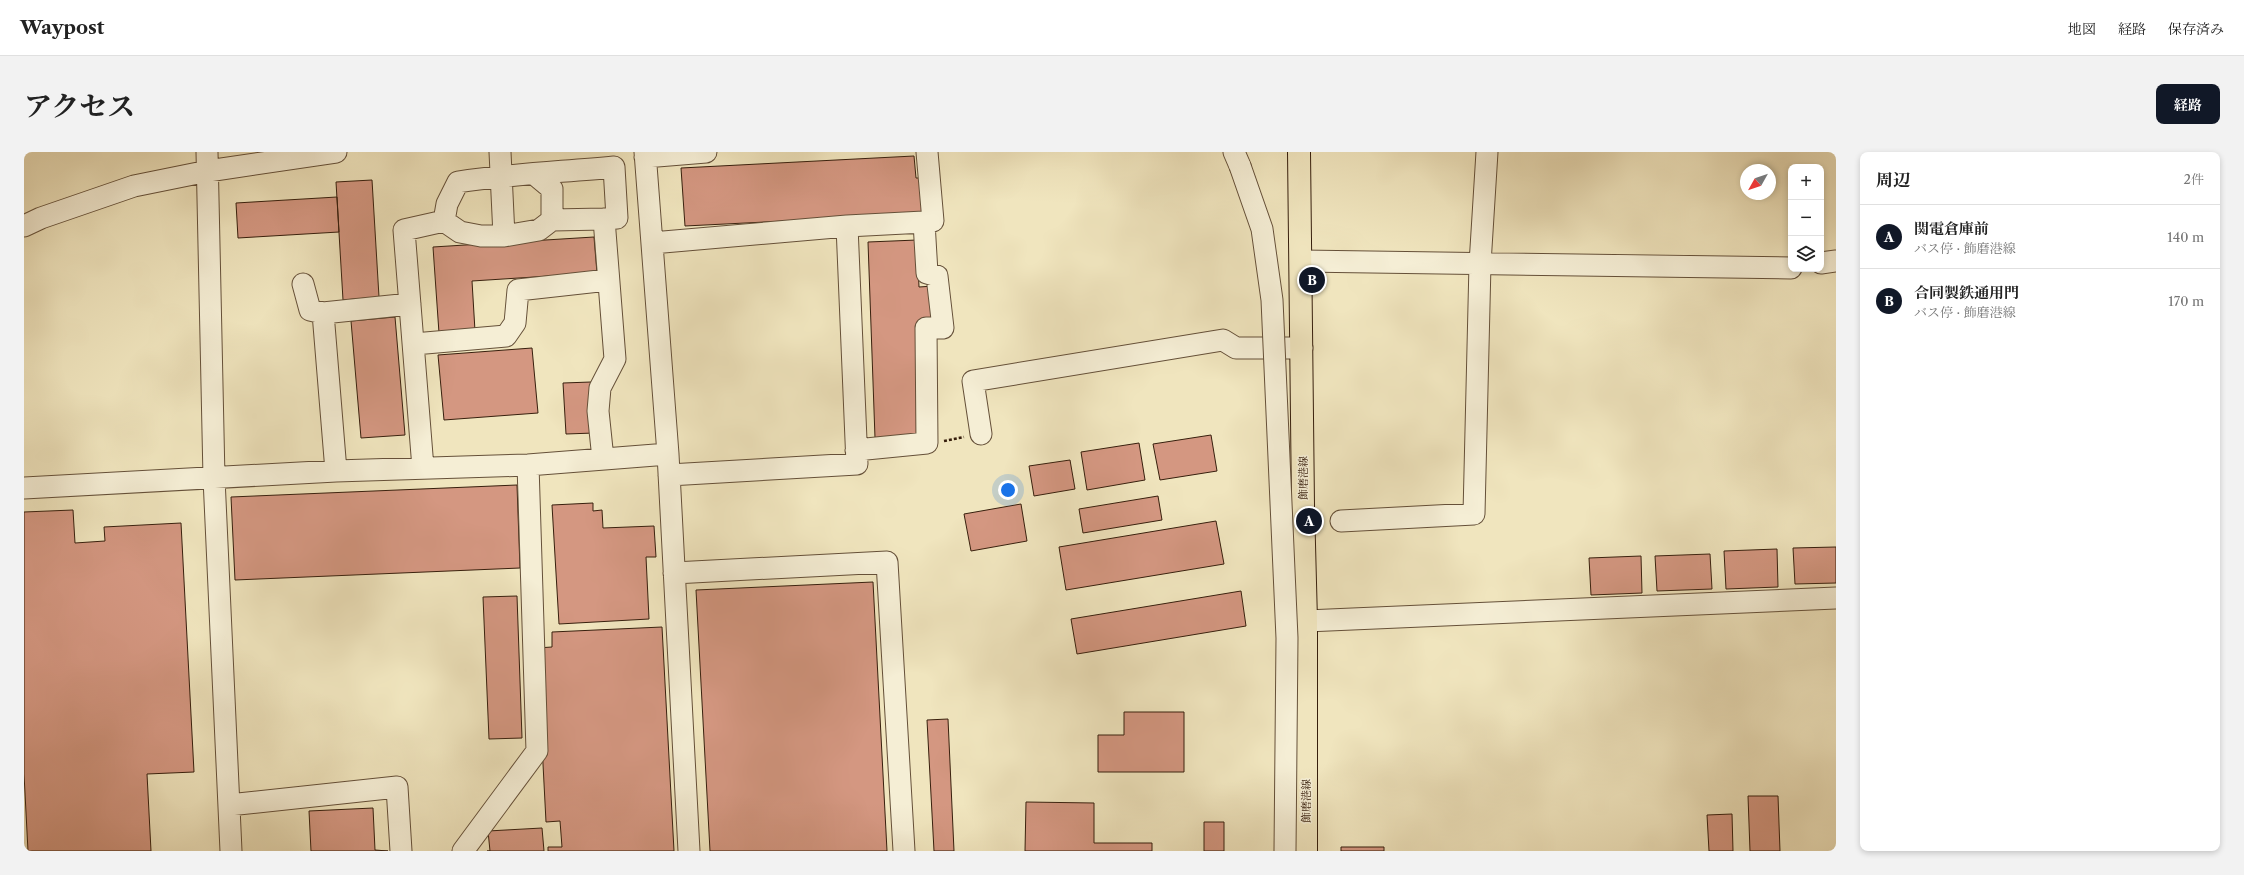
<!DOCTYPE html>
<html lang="ja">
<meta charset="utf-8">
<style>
body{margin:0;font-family:"Libre Caslon Text","Noto Serif JP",serif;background:#f2f2f2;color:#222}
.controls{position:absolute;right:12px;top:12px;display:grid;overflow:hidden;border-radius:8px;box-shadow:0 2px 6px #0003}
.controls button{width:36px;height:36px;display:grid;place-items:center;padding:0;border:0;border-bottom:1px solid #e0e0e0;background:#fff;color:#222;font:20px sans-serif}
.compass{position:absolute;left:1716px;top:12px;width:36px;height:36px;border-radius:50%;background:#fff;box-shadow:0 2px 6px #0003;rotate:230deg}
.you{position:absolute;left:984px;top:338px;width:14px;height:14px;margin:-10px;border:3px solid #fff;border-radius:50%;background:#1a73e8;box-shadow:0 0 0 6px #1a73e833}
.badge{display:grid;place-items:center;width:26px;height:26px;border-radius:50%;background:#111827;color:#fff;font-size:13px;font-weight:700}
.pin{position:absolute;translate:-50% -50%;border:2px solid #fff;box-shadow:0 1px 4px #0006}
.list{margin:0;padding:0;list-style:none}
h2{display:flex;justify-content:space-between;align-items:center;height:52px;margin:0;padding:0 16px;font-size:17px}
h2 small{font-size:13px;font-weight:400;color:#767676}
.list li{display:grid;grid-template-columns:26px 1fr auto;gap:12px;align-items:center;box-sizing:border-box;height:64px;padding:0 16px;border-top:1px solid #e0e0e0}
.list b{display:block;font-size:15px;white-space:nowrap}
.list p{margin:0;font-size:13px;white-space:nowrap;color:#767676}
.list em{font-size:13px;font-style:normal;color:#767676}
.icon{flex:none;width:22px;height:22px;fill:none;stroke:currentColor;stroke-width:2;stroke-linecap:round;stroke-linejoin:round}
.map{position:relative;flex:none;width:1812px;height:699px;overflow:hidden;border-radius:8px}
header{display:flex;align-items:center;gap:24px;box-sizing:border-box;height:56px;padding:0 20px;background:#fff;border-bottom:1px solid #e0e0e0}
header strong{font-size:19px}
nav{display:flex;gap:22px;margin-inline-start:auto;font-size:14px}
.intro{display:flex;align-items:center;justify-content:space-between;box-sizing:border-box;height:96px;padding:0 24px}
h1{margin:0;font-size:28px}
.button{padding:10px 18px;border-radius:8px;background:#111827;color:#fff;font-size:14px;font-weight:700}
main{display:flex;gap:24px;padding:0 24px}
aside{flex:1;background:#fff;border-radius:8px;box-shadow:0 2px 6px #0003}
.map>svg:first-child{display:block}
</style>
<header>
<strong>Waypost</strong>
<nav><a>地図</a><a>経路</a><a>保存済み</a></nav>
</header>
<div class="intro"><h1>アクセス</h1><a class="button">経路</a></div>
<main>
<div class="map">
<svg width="1812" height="699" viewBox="0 0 1812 699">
<rect width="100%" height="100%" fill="#f0e5be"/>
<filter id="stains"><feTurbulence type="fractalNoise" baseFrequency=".005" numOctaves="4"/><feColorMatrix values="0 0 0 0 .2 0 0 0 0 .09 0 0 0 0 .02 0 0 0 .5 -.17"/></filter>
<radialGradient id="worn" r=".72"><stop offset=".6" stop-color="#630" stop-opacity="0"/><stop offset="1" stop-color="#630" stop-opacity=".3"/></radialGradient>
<path fill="#d49781" stroke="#371f0d" d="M890 4 892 26H900L902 62 661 74 657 16Z
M348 28 355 145 319 148 312 30Z
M313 45 315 80 214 86 212 51Z
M570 85 573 121 448 129 451 179 415 181 409 95Z
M893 88 895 135 910 134 912 171 898 285 851 286 844 90Z
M371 165 381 283 337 286 327 169Z
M508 196 514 261 420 268 414 203Z
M567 230 570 281 542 282 539 231Z
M1187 283 1193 319 1136 328 1129 292Z
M1115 291 1121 328 1063 338 1057 300Z
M1046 308 1051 337 1010 344 1005 314Z
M493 333 496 416 211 428 207 345Z
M1134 344 1138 368 1059 381 1055 357Z
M569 351V359L578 358 579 376 630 374 632 405H622L625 467 535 472 528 353Z
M997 352 1003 389 947 399 940 362Z
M49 358 51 391 81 389 80 375 157 371 170 620 123 622 127 699H4L0 622V360Z
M1192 369 1200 412 1042 438 1035 395Z
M1812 395V431L1771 432 1769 396Z
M1753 397 1754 435 1702 437 1700 399Z
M1686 402 1688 437 1633 439 1631 404Z
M1617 404 1618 441 1567 443 1565 406Z
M849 430 863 699H686L672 438Z
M1217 439 1222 474 1053 502 1047 467Z
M493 444 498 586 465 587 459 445Z
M638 475 650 699H524V695H538L536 669 522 670 513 496 528 495V480Z
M1100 560H1160V620H1074V583H1100Z
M924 567 930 699H910L903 568Z
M1724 644H1754L1756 699H1726Z
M1002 650 1070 651V691H1128V699H1001Z
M349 656 351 698 364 699H287L285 659Z
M1708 662 1709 699H1685L1683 663Z
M1180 670H1200V699H1180Z
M518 676 520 699H463H466L464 679Z
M1317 695H1360V699H1317Z"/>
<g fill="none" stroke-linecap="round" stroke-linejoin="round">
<defs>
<path id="minor" d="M183 0 190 326 207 699
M476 0 480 84
M621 0 644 302 665 699
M1210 0 1216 14
M621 5 682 0
M510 22 528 37V68
M420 69 436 80 457 84H480L515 78 528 68 580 67
M900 70 909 69 903 0
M0 74 17 66 110 34 184 19 312 0
M823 74 900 70 903 121 913 124 919 176H902L903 291 832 298
M628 91 823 74 833 312 645 323
M1278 109 1767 116
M1797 111 1812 109
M279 132 286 158 299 161 312 319
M299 161 386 152
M390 192 482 184 491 171 494 138 584 128
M957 282 949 229 1199 188 1212 196H1278
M399 316 380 78 420 69 423 52 434 30C485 22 538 20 590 15L593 66 580 67 591 207 576 236 574 259 579 307
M0 336 312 319 504 313 644 302
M1317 369 1450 362 1456 112 1463 0
M650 421 863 410 880 699
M1282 469 1812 446
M205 653 373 635 377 699
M439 699 513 599 504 313"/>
<path id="major" d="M1275 0 1279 354 1282 469V699"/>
</defs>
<use href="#minor" stroke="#655039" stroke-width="23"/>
<use href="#major" stroke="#371f0d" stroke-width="24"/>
<path stroke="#371f0d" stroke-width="2.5" stroke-dasharray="3 2" stroke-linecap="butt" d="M920 289 940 285"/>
<use href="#minor" stroke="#f5eed5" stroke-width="21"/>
<use href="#major" stroke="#f0e5be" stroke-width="22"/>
<defs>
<path id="minor-bridge" d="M1216 14 1238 77 1248 148 1263 486 1261 699"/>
</defs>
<use href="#minor-bridge" stroke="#655039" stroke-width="23" stroke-linecap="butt"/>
<use href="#minor-bridge" stroke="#f5eed5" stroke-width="21"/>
</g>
<g text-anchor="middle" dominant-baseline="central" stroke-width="3" stroke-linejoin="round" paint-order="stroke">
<g font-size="11" fill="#371f0d" stroke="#f5eed5">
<text transform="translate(1279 326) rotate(-90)">飾磨港線</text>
<text transform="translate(1282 649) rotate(-90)">飾磨港線</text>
</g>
</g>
<rect width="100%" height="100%" filter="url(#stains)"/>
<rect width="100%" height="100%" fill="url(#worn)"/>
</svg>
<div class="controls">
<button>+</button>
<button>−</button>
<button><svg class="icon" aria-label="layers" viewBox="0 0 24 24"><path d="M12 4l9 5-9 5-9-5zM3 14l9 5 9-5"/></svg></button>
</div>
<svg class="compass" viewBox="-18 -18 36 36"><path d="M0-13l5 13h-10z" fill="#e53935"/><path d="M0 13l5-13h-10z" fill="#767676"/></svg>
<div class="you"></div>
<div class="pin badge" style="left:1285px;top:369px">A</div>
<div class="pin badge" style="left:1288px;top:128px">B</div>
</div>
<aside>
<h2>周辺<small>2件</small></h2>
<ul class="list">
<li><span class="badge">A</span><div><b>関電倉庫前</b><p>バス停 · 飾磨港線</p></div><em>140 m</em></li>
<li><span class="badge">B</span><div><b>合同製鉄通用門</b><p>バス停 · 飾磨港線</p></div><em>170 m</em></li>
</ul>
</aside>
</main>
